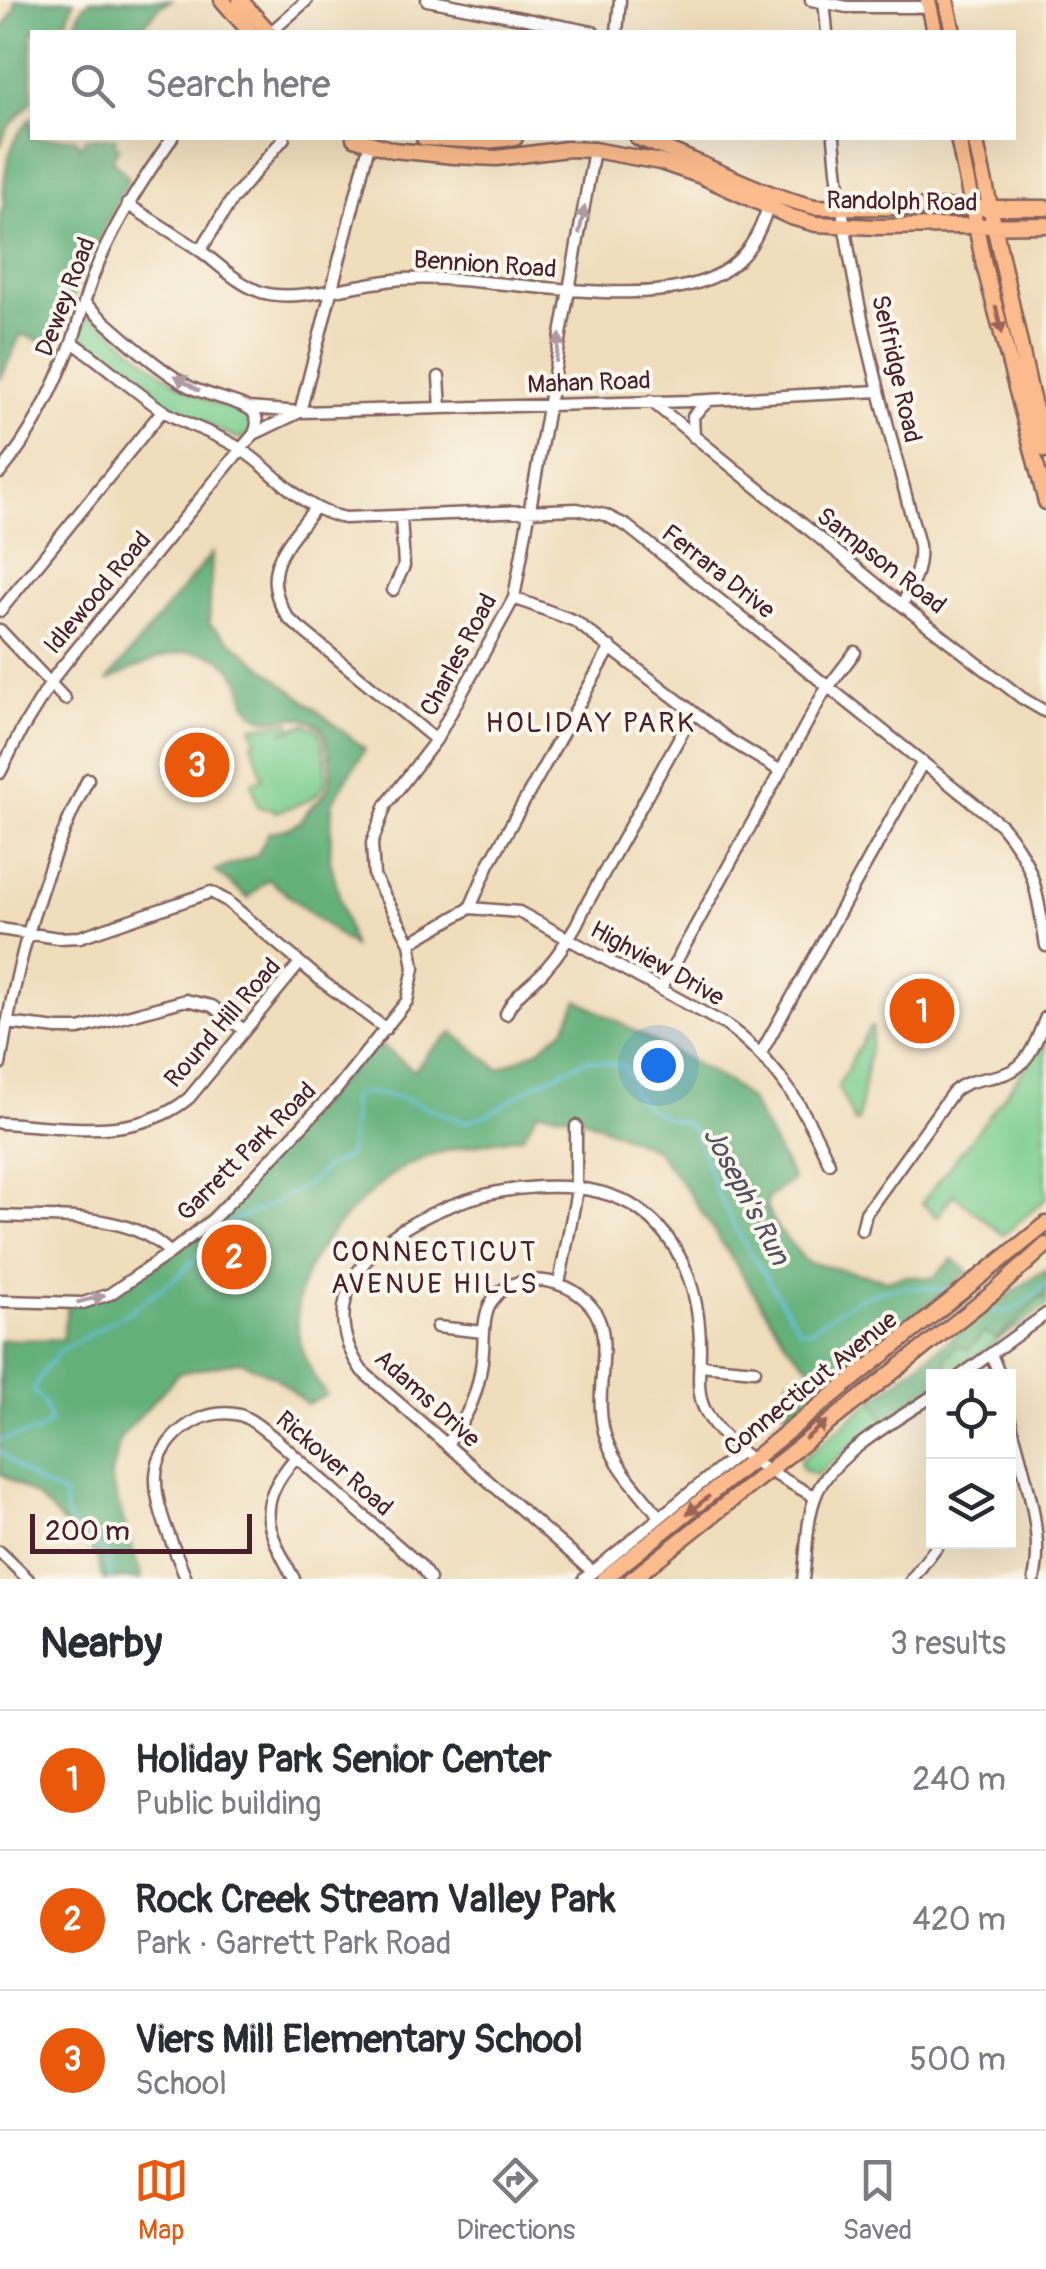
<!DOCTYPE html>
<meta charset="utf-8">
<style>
body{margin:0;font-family:Pangolin,sans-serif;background:#f2f2f3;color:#2b2b33}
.controls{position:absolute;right:30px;bottom:30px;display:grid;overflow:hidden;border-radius:0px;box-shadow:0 10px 40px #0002}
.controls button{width:90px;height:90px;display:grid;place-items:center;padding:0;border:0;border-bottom:2px solid #e1e1e2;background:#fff;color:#2b2b33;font:50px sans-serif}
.scale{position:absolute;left:30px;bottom:25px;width:222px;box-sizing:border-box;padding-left:10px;border:5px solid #4a1f2b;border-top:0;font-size:28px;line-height:35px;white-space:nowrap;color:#4a1f2b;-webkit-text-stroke:8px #fbf7ec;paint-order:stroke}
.you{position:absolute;left:658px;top:1065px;width:35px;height:35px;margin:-25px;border:8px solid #fff;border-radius:50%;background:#1a73e8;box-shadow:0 0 0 15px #1a73e833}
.badge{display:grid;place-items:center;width:65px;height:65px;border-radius:50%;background:#ea580c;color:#fff;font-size:32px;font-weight:700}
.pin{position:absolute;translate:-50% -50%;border:5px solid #fff;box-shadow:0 2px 10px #0006}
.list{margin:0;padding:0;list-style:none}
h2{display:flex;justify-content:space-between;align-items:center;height:130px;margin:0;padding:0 40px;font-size:42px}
h2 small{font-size:32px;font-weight:400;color:#7c7c81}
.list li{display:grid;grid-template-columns:65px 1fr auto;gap:30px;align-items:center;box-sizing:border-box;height:140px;padding:0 40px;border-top:2px solid #e1e1e2}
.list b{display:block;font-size:38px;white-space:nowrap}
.list p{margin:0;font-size:32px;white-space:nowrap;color:#7c7c81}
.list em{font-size:32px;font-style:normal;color:#7c7c81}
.icon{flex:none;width:55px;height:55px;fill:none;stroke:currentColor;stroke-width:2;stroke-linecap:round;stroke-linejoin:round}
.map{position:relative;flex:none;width:1046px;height:1579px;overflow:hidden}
.search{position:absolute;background:#fff;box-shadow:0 10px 40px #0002;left:30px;right:30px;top:30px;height:110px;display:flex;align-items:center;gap:25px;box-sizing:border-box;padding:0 35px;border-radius:0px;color:#7c7c81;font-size:38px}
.sheet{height:550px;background:#fff}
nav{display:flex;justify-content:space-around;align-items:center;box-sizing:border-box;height:140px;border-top:2px solid #e1e1e2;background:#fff;font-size:28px;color:#7c7c81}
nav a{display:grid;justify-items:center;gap:5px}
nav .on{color:#ea580c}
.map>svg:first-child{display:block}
</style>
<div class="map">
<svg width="1046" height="1579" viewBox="0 0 1046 1579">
<rect width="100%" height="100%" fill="#fbf7ec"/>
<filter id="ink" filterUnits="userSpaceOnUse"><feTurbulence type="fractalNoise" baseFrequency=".01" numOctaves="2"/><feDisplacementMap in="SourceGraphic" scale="20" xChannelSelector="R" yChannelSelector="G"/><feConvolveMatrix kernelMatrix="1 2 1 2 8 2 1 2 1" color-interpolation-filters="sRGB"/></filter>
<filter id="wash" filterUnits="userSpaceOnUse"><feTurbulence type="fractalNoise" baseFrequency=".0048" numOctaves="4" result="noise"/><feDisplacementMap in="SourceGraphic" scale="40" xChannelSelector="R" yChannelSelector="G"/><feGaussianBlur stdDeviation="2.25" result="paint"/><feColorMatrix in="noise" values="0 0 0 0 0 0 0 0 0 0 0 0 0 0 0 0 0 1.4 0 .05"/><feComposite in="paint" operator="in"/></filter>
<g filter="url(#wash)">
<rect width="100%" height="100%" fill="#efddbb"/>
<path fill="#7bcd8f" stroke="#62765d" stroke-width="2.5" d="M93 316C130 345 167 383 210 401 228 409 251 407 254 429L240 439 181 415 80 337 82 323Z
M290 722 292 728 281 733 305 724 319 730C334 787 331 796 275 812L272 808 264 809 258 806 252 782 263 779 252 742 256 740 252 727Z
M870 1027 873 1028 858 1122 855 1123 838 1086Z
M1046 1034V1199L1003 1235 953 1194 937 1217 922 1203C963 1147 1011 1093 1046 1034Z
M1046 1294V1306L949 1375 945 1359 958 1345 984 1331 998 1339Z
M873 1400 885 1421 816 1475 803 1470 800 1461Z"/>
<path fill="#64b07a" stroke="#576852" stroke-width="2.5" d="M15 0H74L63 32H32V101L7 129 0 147V34L15 8Z
M90 0H171L159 8 138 32H72L81 10Z
M32 118V138H75L80 147 86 138H116L114 141 119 147 112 160 129 178 80 278 55 346 21 334 0 380V213L3 209C3 177 7 140 32 118Z
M212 553 209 624 365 749 332 803 330 860 352 946 268 879 248 898 215 871 257 855 269 832 286 829 301 821C307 808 311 808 321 798 339 780 328 748 322 727 315 724 307 719 300 718 284 715 270 725 255 714 242 704 246 693 239 680 208 626 147 663 107 681Z
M578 1000 728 1082 750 1100 793 1180 768 1198 766 1207 777 1228 807 1262 888 1280 907 1276 933 1278 953 1259 969 1272 785 1415 790 1379 812 1377 811 1367 788 1345 688 1191 655 1149 580 1117 538 1111 523 1136C483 1144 439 1148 404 1167 386 1177 371 1193 356 1206 295 1264 275 1323 326 1395L307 1404 275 1377 241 1361 179 1373 120 1438 110 1478 142 1579H103L97 1557 38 1498 0 1473V1340L62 1339 68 1304 110 1294 211 1220 371 1047H384L414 1071 429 1052 453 1033 499 1069 538 1050 564 1029Z
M1046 1269V1294L997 1339 984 1332 969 1350 958 1345 945 1359 949 1375 934 1376 933 1386 885 1421 873 1400 996 1303Z"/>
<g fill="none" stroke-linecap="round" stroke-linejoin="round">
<path stroke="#6ac4e7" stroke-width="2.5" d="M989 1310C1013 1318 1028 1299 1046 1285
M0 1440 38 1432 50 1422 44 1403 33 1391 42 1373 60 1351 130 1311 178 1276 232 1221 266 1208 308 1184 327 1166 348 1157 353 1119 351 1100 361 1092 398 1097 465 1122 489 1114 536 1084 588 1059 623 1066 633 1081 632 1091 644 1106 669 1119 685 1123 696 1132 716 1189 737 1232 799 1329 810 1330C838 1309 869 1288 906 1287 919 1286 934 1290 947 1290
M0 1451C20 1472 37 1485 64 1495 66 1533 77 1530 105 1551L111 1579"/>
</g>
</g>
<g filter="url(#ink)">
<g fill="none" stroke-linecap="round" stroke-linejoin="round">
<defs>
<path id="minor" d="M427 0 593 32
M811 0 847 7H930
M824 0 827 32
M271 32 307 0
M617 32 620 0
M834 138C845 276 884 411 919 545 921 568 913 584 902 605
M127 204C150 219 175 234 198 249 218 263 237 284 261 292 296 304 365 281 404 279 492 273 646 316 721 273 747 258 759 235 768 207
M200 251 231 201 284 138
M84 303C116 331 151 364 188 386 203 395 245 402 253 412 259 420 257 426 254 434
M72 342C104 363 133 391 165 412 190 427 219 434 242 450 277 473 301 510 345 518L577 509 605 515 627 526 1001 825C1037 867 1037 895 1046 946
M439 377 441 408
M651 401 902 605 1022 698 1046 712
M248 408 300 412 369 145
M694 437 693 416 708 401
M0 473C32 434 53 391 71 345 81 318 86 290 98 264 118 218 144 178 172 138
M315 508C286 546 256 572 289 619L436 740
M393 590 404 566 401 516
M514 598 575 621 728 739 779 770
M0 611 163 410
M0 630 65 699
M0 773 21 731 57 673 241 449 254 434 300 412 691 401 879 391
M470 908 489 864 611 647
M0 929 58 938 80 937 211 892 227 901 323 982 386 1029
M410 943 470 908 519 912 726 1025C776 1061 804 1107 829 1163
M661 989 823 694 855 652
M506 1014C514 995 528 987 542 973 561 952 574 932 585 907L693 713
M7 1023 58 1029H79L186 1000 212 1006 244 1030
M761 1053 923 762
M0 1065C16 963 41 872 88 779
M0 1123C64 1126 136 1142 189 1098L300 963
M0 1216C56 1219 129 1210 170 1253
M862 1230 866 1213 953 1092C972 1074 1000 1082 1019 1066 1033 1054 1039 1033 1046 1017
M559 1284 576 1196V1126
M0 1301 83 1303 110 1294 170 1253 212 1220 257 1174 336 1090 407 1001 414 968 410 943 374 876 372 843 386 805 436 740 514 598 594 150
M437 1327 484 1332
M991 1354 1000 1376
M700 1365 755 1370
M960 1376 1046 1314
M1008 1412C1020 1461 1046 1530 1034 1579
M447 1444C467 1418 478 1395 482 1361 485 1342 481 1318 492 1301 517 1264 584 1280 599 1320 612 1351 591 1400 607 1441 617 1470 641 1492 659 1516
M0 1552 28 1579
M593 1572 362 1371C271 1239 539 1141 638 1209 683 1240 700 1295 700 1348 700 1368 696 1390 704 1408 725 1451 775 1474 815 1497
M186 1579C175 1548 154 1508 156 1475 159 1437 203 1405 240 1415 252 1419 262 1429 272 1436L420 1565 430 1579
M294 1579C266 1527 254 1506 296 1457
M584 1579 740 1452
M803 1579C807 1553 806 1519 816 1495 831 1455 899 1419 934 1395
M912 1579 940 1542"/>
<path id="major" d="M222 0 250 32
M240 0 269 32
M928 0 935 32
M946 0 953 32
M354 138 393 150 454 156 497 158 567 149 594 150 660 162 701 176 791 217 816 224 875 227 1046 225
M424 138 485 141 515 138
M638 138C697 159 754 193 815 207L1046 208
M958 138 984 265 1046 502
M975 138 1031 394 1046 450
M604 1579 1046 1224
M632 1579 994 1292 1046 1245"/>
</defs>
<use href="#minor" stroke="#84625d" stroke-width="15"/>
<use href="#major" stroke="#84625d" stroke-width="19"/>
<use href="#minor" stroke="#fff" stroke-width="10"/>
<use href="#major" stroke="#fbbb8c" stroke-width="14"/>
</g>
<defs><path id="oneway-solid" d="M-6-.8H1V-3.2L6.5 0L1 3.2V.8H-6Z" transform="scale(2.5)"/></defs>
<g fill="#ae9aa0">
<use href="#oneway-solid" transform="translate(582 220) rotate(-78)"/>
<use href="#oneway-solid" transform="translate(558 348) rotate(-81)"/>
<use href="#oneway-solid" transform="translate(187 383) rotate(-148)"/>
<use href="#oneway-solid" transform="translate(91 1299) rotate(-14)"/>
</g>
<g fill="#9a6557">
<use href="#oneway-solid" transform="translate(999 320) rotate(77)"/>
<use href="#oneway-solid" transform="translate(816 1430) rotate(-39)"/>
<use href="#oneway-solid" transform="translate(698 1505) rotate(141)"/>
</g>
</g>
<g text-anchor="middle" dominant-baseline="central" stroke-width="8" stroke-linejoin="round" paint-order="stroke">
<g font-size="25" fill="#4a1f2b" stroke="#fbf7ec">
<text transform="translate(902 202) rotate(1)">Randolph Road</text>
<text transform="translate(485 265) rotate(4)">Bennion Road</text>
<text transform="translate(66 297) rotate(-69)">Dewey Road</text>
<text transform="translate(896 369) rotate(77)">Selfridge Road</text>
<text transform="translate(589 383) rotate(-2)">Mahan Road</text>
<text transform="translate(881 561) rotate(38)">Sampson Road</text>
<text transform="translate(718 572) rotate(38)">Ferrara Drive</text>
<text transform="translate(98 593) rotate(-50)">Idlewood Road</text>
<text transform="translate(459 655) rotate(-62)">Charles Road</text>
<text transform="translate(657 964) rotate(29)">Highview Drive</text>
<text transform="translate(223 1023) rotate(-49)">Round Hill Road</text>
<text transform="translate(247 1152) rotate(-45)">Garrett Park Road</text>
<text transform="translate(811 1384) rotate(-39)">Connecticut Avenue</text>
<text transform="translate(427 1399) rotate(42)">Adams Drive</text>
<text transform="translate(334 1464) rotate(41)">Rickover Road</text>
</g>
<g font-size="28" letter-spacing="2.5" fill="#4a1f2b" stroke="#fbf7ec">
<text x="591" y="723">HOLIDAY PARK</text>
<text x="435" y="1252">CONNECTICUT<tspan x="435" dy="32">AVENUE HILLS</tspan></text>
</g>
<g font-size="28" font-style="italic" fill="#545163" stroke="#fbf7ec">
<text transform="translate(746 1196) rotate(62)">Joseph's Run</text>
</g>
</g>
</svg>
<div class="controls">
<button><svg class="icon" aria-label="locate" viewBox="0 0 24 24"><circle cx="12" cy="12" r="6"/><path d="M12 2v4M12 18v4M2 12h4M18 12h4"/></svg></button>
<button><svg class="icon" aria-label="layers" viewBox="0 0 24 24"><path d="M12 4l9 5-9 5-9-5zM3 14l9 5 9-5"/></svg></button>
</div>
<div class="scale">200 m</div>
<div class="you"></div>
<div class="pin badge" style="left:922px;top:1011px">1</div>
<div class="pin badge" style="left:234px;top:1257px">2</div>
<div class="pin badge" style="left:197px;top:765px">3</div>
<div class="search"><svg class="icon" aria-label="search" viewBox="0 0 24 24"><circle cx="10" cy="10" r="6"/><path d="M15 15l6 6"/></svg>Search here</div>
</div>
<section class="sheet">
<h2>Nearby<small>3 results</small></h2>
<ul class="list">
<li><span class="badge">1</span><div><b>Holiday Park Senior Center</b><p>Public building</p></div><em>240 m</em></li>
<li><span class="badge">2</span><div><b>Rock Creek Stream Valley Park</b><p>Park · Garrett Park Road</p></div><em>420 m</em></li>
<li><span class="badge">3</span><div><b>Viers Mill Elementary School</b><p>School</p></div><em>500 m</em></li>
</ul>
</section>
<nav>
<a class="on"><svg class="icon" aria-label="map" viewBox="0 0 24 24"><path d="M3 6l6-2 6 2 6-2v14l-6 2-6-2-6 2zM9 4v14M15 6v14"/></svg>Map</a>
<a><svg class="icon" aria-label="directions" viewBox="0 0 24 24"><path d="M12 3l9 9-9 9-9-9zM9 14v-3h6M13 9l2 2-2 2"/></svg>Directions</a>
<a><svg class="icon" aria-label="saved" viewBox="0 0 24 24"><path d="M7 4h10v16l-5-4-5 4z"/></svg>Saved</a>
</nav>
